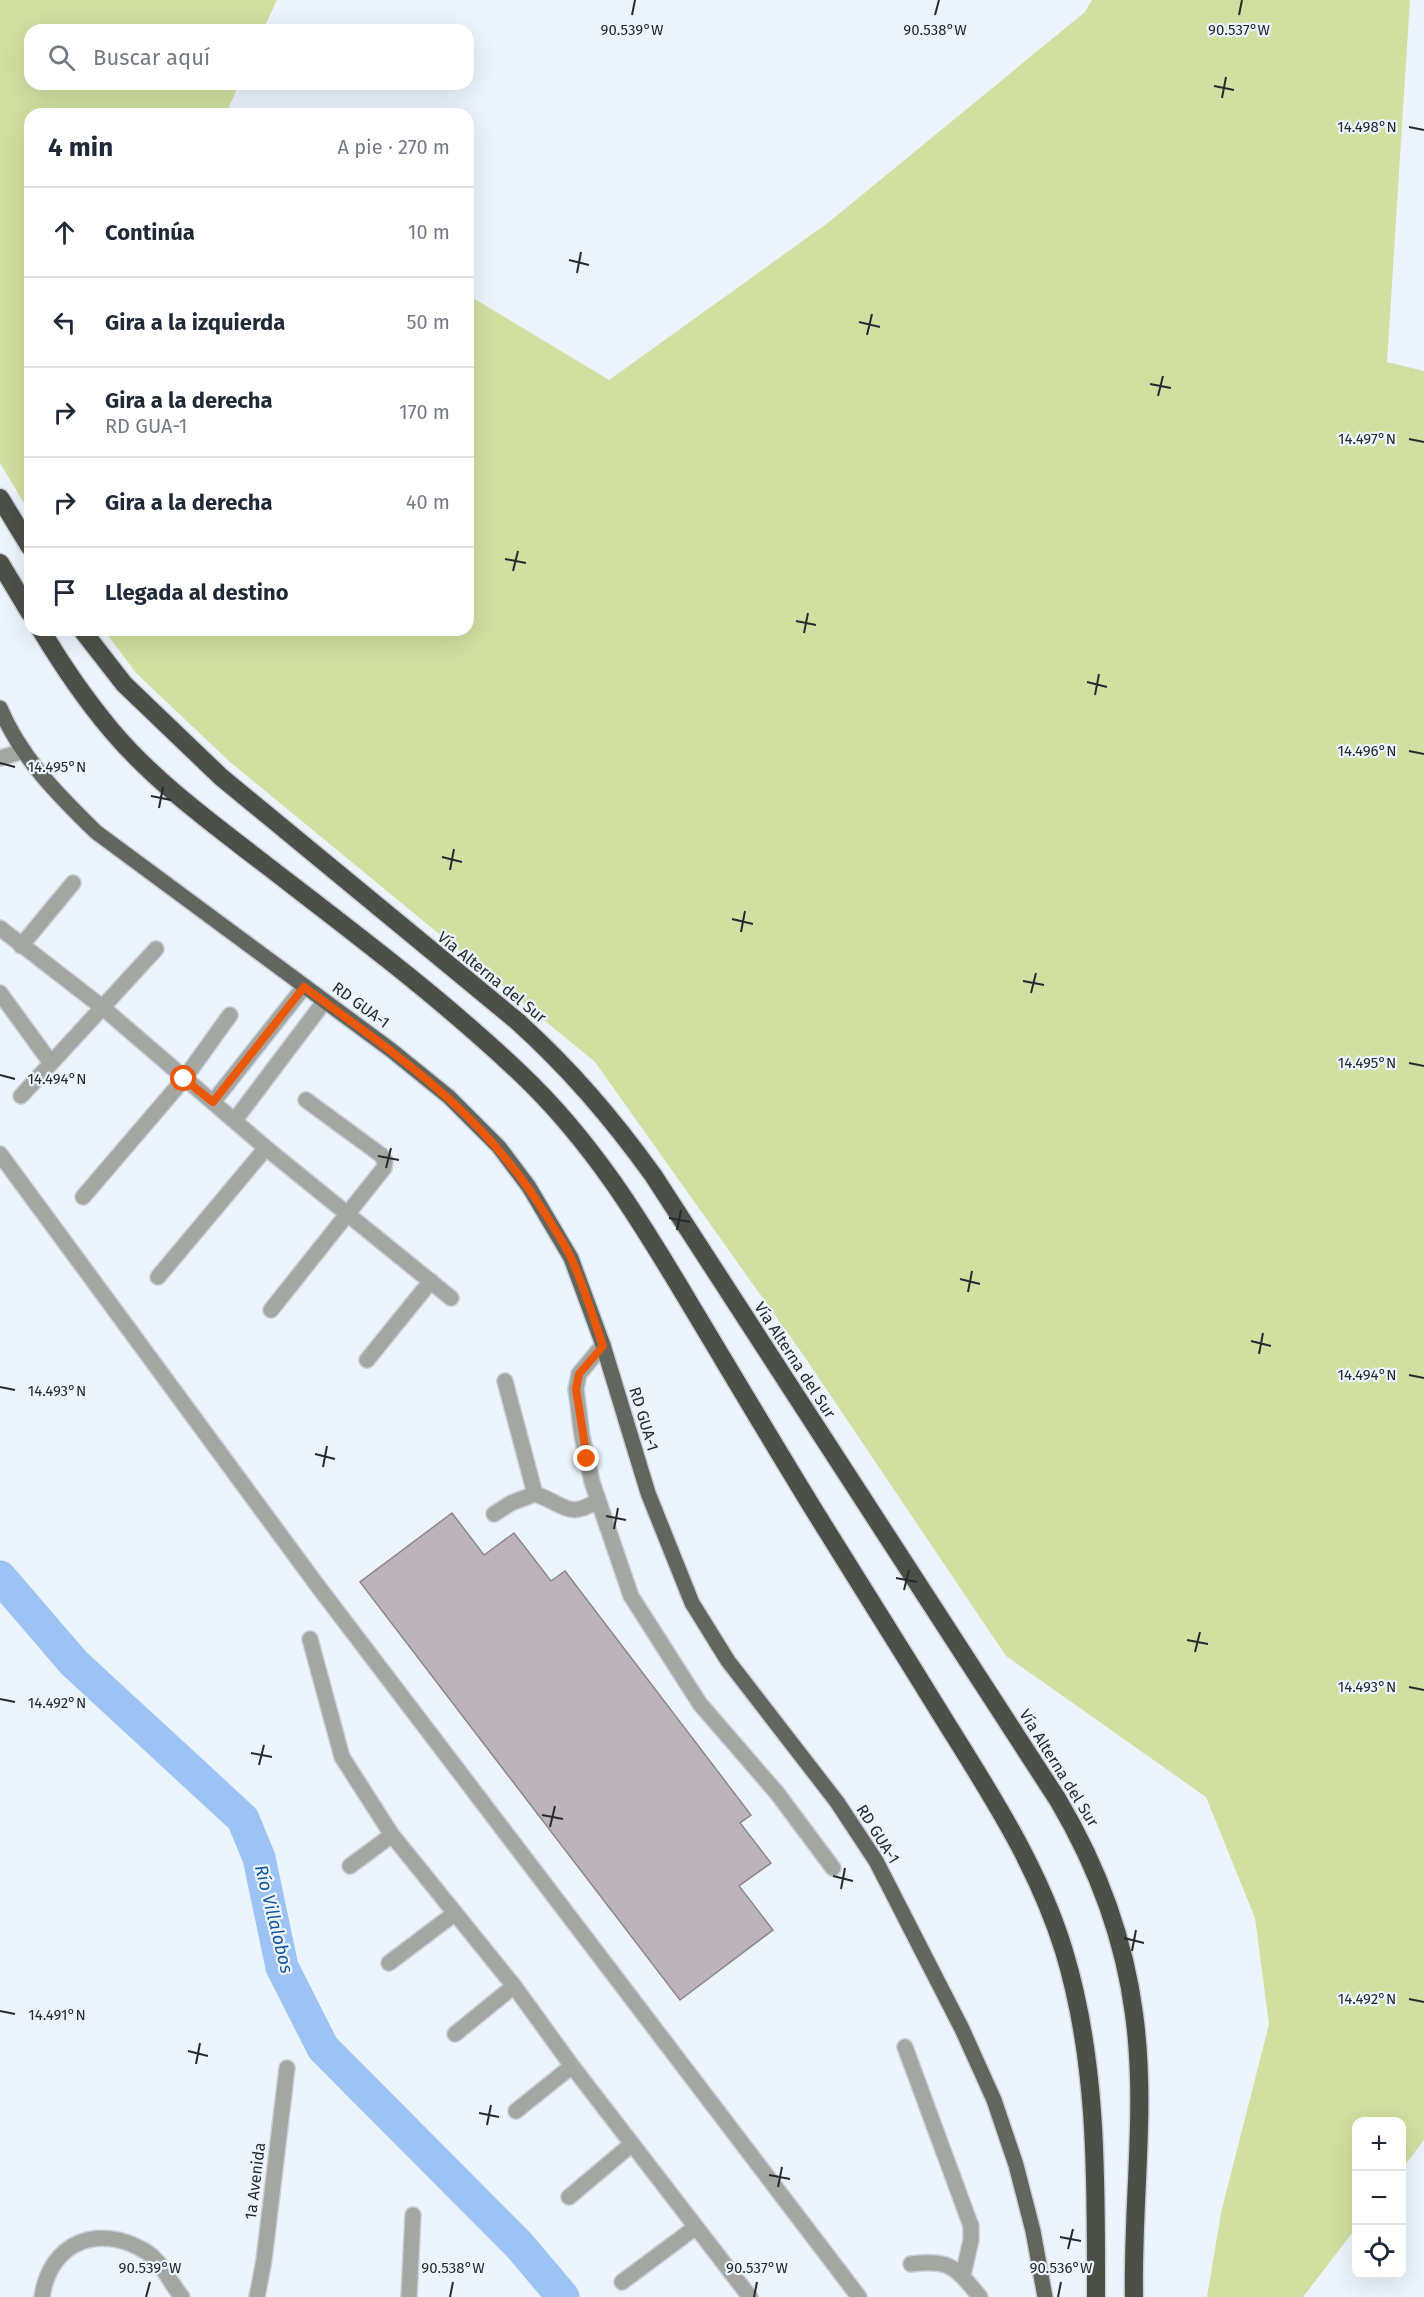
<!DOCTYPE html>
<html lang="es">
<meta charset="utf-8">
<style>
body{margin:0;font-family:"Fira Sans",sans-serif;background:#f2f2f3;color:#1f2937}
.controls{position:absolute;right:18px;bottom:18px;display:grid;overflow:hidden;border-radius:12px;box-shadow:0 6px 24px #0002}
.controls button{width:54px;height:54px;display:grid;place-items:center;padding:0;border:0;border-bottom:2px solid #e0e1e3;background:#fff;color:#1f2937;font:30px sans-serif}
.stop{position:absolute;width:18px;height:18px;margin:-14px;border:4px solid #ea580c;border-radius:50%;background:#fff}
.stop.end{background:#ea580c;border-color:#fff;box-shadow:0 2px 6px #0008}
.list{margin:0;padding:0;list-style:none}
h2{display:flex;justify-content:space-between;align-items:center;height:78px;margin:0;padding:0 24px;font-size:26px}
h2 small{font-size:20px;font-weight:400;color:#747a83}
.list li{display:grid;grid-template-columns:39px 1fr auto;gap:18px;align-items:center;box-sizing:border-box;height:90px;padding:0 24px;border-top:2px solid #e0e1e3}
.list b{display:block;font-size:22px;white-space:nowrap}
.list p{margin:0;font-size:20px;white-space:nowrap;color:#747a83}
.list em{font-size:20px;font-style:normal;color:#747a83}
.icon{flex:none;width:33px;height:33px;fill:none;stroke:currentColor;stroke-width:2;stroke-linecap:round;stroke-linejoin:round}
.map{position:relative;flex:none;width:1424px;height:2297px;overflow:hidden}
.search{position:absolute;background:#fff;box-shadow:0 6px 24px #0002;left:24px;top:24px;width:450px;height:66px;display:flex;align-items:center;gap:15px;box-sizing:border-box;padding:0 21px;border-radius:18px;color:#747a83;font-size:22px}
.panel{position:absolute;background:#fff;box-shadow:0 6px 24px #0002;left:24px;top:108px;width:450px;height:528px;border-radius:18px}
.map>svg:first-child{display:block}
</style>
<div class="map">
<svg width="1424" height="2297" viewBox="0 0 1424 2297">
<rect width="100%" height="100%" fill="#ecf5fd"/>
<path fill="#d1e0a1" d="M0 0H277L263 30H30V84H239L226 114H30V513L0 463Z
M1092 0H1410L1387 362 1424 371V2140L1402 2169V2122H1356V2228L1303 2297H1207L1221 2213 1269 2024 1255 1918 1206 1797 1006 1656 806 1359 595 1062 230 762 136 673 104 630H468V295L609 380 829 222 1085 12Z"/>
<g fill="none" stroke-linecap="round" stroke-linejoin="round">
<path stroke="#9cc3f4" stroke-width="33" d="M0 1577 74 1663 243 1819 259 1858 282 1967 323 2048 519 2245 563 2297"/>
</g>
<path fill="#bdb4bb" stroke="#8e858c" stroke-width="1.5" d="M452 1513 484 1555 514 1533 551 1581 565 1571 751 1815 740 1823 771 1863 739 1886 773 1930 680 2000 360 1582Z"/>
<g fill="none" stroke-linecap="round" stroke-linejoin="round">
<defs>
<path id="minor" d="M0 758 24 751
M0 928 102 1007 266 1148 451 1298
M21 946 73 883
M0 993 51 1063
M21 1096 156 949
M213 1102 304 987
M235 1120 324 1002
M0 1154 317 1585 859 2297
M83 1197 184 1079 230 1015
M158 1277 266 1148
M271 1310 384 1168 385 1161 381 1155 306 1100
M603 1345 579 1374 576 1389 582 1436 592 1482 631 1596 700 1704 777 1793 833 1868
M367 1360 431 1281
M505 1381 535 1494
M494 1514 511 1503 535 1494C563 1503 568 1520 597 1501
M310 1639 342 1757 392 1835 514 1986 572 2066 750 2297
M350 1866 392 1835
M389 1963 454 1914
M455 2034 514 1986
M905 2047 971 2226V2240L963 2275
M516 2111 572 2066
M569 2197 632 2144
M911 2264C951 2259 956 2268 980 2297
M622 2282 696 2227
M42 2297C50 2242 98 2223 145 2251 163 2262 169 2282 182 2297
M257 2297 264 2260 287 2068
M409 2297 413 2215"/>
<path id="major" d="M0 708C21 758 58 795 96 832L391 1050 449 1097 499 1147 529 1187 571 1258 603 1345 648 1493 692 1603 728 1661 837 1802 876 1861 962 2029 994 2100 1016 2165 1033 2231 1045 2297"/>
<path id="highway" d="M0 498 30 547
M0 563 30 613
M41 630C62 665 85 699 112 731 155 782 213 824 266 865 353 932 441 998 520 1073 592 1141 640 1220 690 1304 732 1374 774 1445 817 1515 860 1584 904 1654 947 1724 992 1796 1039 1869 1064 1951 1098 2063 1096 2181 1096 2297
M82 630 124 684 221 777 517 1021C570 1069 611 1117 653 1175L1058 1800C1097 1866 1124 1937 1134 2014 1147 2107 1132 2203 1134 2297"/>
</defs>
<use href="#minor" stroke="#c8d0d8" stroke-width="18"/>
<use href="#major" stroke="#c8d0d8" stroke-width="18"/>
<use href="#highway" stroke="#c8d0d8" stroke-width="21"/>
<use href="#minor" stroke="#a4a6a2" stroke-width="15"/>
<use href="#major" stroke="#63665f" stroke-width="15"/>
<use href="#highway" stroke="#4c5048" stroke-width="18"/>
</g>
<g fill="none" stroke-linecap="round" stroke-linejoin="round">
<path stroke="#ea580c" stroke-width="8" d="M184 1079 213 1102 304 987C402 1059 485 1113 549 1220 557 1233 566 1246 572 1260 584 1287 593 1317 603 1346L579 1374 576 1389 587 1459"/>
</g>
<path fill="none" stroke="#262a2d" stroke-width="2" d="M632 15 635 0M935 15 939 0M1239 15 1242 0M1214 86 1234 90M1222 98 1226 77M1409 127 1424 130M569 260 589 265M577 273 581 252M859 322 880 327M867 335 872 314M1150 384 1171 388M1158 396 1163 376M1409 439 1424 442M505 559 526 563M513 571 518 551M796 621 816 625M804 633 808 613M1087 682 1107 687M1095 695 1099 674M1409 751 1424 754M0 763 15 767M151 796 171 800M159 808 163 787M442 857 462 862M450 870 454 849M732 919 753 924M741 932 745 911M1023 981 1044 985M1031 993 1036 973M1409 1063 1424 1066M0 1075 15 1079M378 1156 399 1160M386 1168 391 1148M669 1218 690 1222M677 1230 681 1210M960 1279 980 1284M968 1292 972 1271M1251 1341 1271 1346M1259 1354 1263 1333M1409 1375 1424 1378M0 1387 15 1390M315 1454 335 1459M323 1467 327 1446M606 1516 626 1520M614 1529 618 1508M896 1578 917 1582M904 1590 909 1570M1187 1640 1208 1644M1195 1652 1200 1632M1409 1687 1424 1690M0 1699 15 1702M251 1753 272 1757M259 1765 264 1745M542 1815 563 1819M550 1827 555 1806M833 1876 853 1881M841 1889 845 1868M1124 1938 1144 1943M1132 1951 1136 1930M1409 1999 1424 2002M0 2011 15 2014M188 2051 208 2056M196 2064 200 2043M479 2113 499 2117M487 2125 491 2105M769 2175 790 2179M778 2187 782 2167M1060 2237 1081 2241M1068 2249 1073 2229M146 2297 150 2282M450 2297 453 2282M754 2297 757 2282M1058 2297 1061 2282"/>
<g text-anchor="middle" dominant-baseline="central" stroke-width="4.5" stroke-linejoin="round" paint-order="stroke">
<g font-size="16" fill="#262a2d" stroke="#ecf5fd">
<text transform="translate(492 977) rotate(39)">Vía Alterna del Sur</text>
<text transform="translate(361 1005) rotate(36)">RD GUA-1</text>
<text transform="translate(795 1360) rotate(57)">Vía Alterna del Sur</text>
<text transform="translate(644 1419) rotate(73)">RD GUA-1</text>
<text transform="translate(1059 1768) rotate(58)">Vía Alterna del Sur</text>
<text transform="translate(878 1834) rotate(58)">RD GUA-1</text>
<text transform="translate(255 2181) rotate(-83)">1a Avenida</text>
</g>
<g font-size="18" font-style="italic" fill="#13559c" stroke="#ecf5fd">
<text transform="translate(274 1919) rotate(76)">Río Villalobos</text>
</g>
</g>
<g font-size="15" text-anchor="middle" fill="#262a2d" stroke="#ecf5fd" stroke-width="4.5" stroke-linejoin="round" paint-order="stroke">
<text x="632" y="35">90.539°W</text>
<text x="935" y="35">90.538°W</text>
<text x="1239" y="35">90.537°W</text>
<text x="1367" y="132">14.498°N</text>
<text x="1367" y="444">14.497°N</text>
<text x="1367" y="756">14.496°N</text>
<text x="57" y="772">14.495°N</text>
<text x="1367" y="1068">14.495°N</text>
<text x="57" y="1084">14.494°N</text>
<text x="1367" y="1380">14.494°N</text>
<text x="57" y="1396">14.493°N</text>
<text x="1367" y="1692">14.493°N</text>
<text x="57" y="1708">14.492°N</text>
<text x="1367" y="2004">14.492°N</text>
<text x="57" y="2020">14.491°N</text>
<text x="150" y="2273">90.539°W</text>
<text x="453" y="2273">90.538°W</text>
<text x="757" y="2273">90.537°W</text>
<text x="1061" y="2273">90.536°W</text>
</g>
</svg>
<div class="controls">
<button>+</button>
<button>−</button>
<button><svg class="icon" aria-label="locate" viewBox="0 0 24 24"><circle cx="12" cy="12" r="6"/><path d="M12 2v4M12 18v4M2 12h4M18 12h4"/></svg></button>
</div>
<div class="stop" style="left:184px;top:1079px"></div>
<div class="stop end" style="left:587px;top:1459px"></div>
<div class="search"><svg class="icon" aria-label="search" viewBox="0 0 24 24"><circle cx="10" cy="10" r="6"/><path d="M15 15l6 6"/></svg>Buscar aquí</div>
<section class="panel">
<h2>4 min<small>A pie · 270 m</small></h2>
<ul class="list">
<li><svg class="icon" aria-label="ahead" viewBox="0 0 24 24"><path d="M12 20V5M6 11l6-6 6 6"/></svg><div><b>Continúa</b></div><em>10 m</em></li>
<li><svg class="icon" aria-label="left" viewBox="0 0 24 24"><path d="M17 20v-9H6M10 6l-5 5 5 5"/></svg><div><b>Gira a la izquierda</b></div><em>50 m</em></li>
<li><svg class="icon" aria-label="right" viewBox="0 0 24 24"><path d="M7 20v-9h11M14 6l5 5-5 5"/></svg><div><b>Gira a la derecha</b><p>RD GUA-1</p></div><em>170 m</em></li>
<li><svg class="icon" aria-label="right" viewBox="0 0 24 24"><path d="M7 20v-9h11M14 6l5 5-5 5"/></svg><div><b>Gira a la derecha</b></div><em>40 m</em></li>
<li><svg class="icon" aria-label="arrive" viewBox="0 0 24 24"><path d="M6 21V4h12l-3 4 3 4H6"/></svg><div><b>Llegada al destino</b></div></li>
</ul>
</section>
</div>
